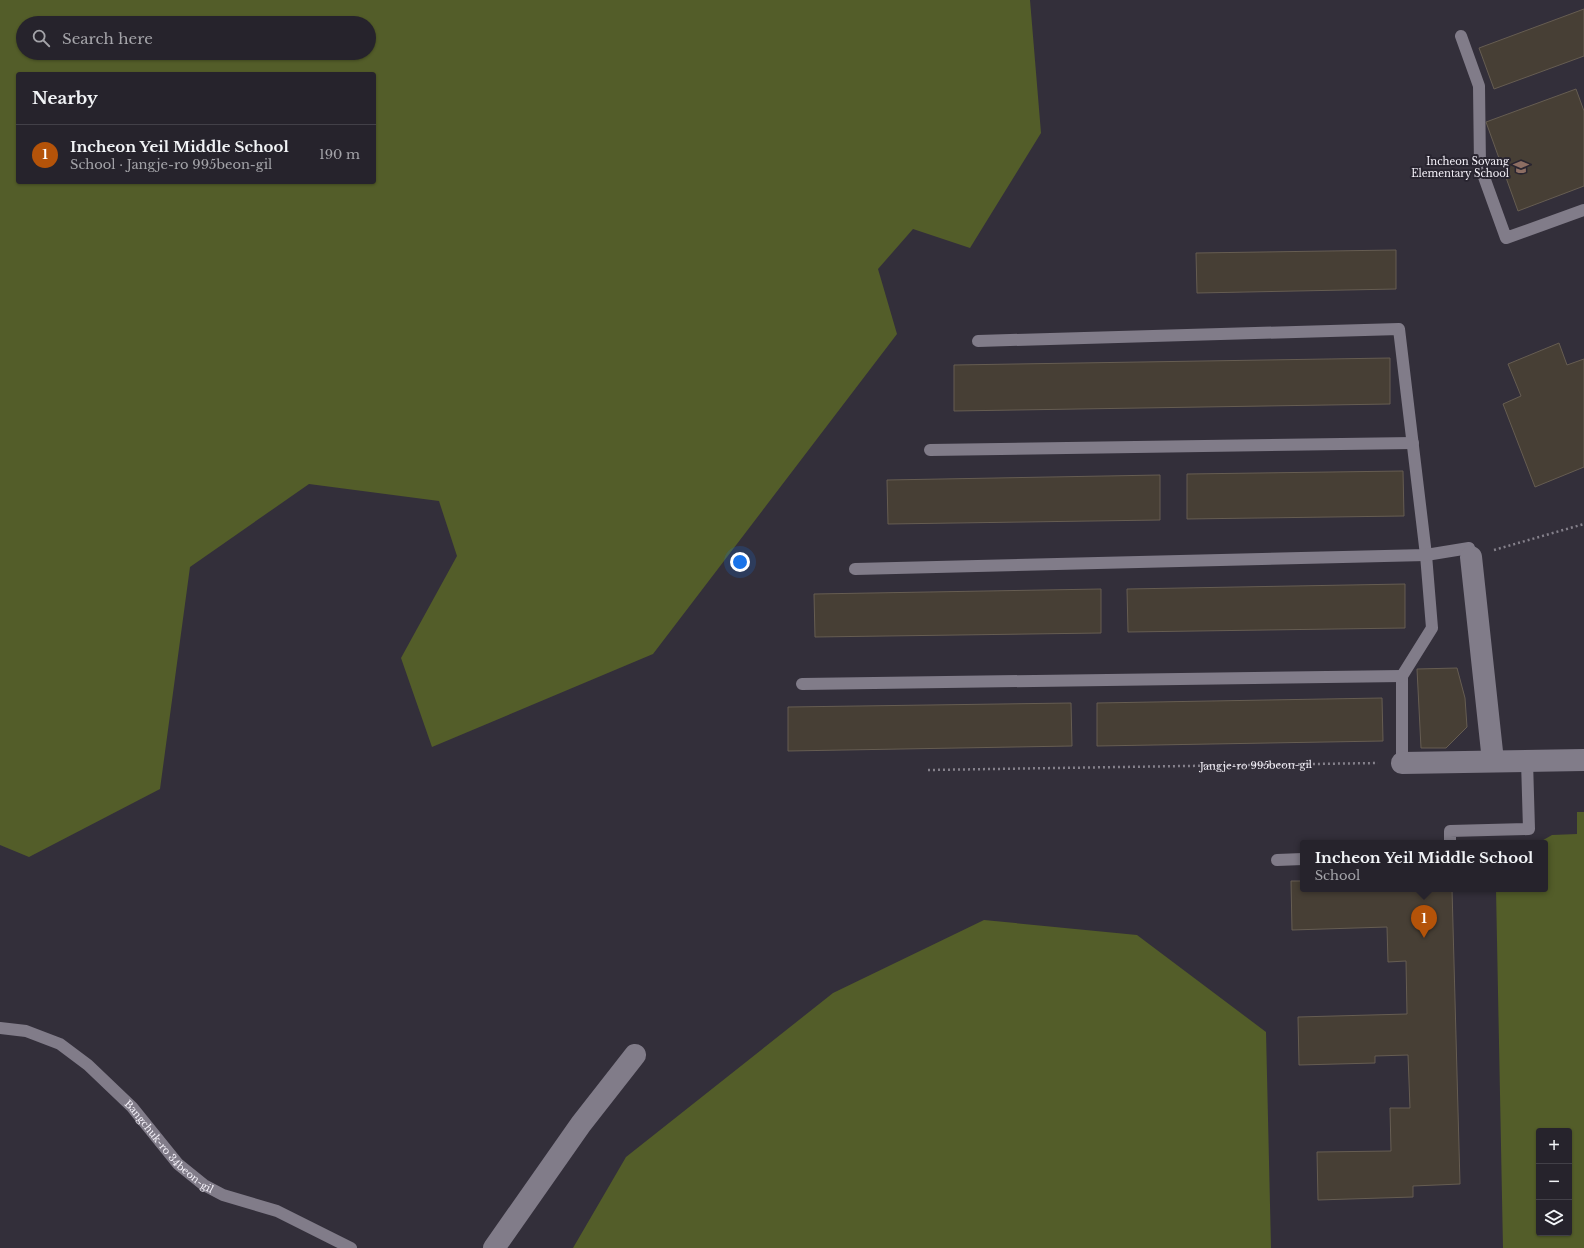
<!DOCTYPE html>
<meta charset="utf-8">
<style>
body{margin:0;font-family:"Libre Baskerville",serif;background:#2e2b34;color:#f1f3f6}
.controls{position:absolute;right:12px;bottom:12px;display:grid;overflow:hidden;border-radius:4px;box-shadow:0 1px 3px #0004}
.controls button{width:36px;height:36px;display:grid;place-items:center;padding:0;border:0;border-bottom:1px solid #424048;background:#26232c;color:#f1f3f6;font:20px sans-serif}
.you{position:absolute;left:740px;top:562px;width:14px;height:14px;margin:-10px;border:3px solid #fff;border-radius:50%;background:#1a73e8;box-shadow:0 0 0 6px #1a73e833}
.badge{display:grid;place-items:center;width:26px;height:26px;border-radius:50%;background:#b45309;color:#fff;font-size:13px;font-weight:700}
.pin{position:absolute;translate:-50% -33px;filter:drop-shadow(0 1px 2px #0008)}
.pin::after{content:'';position:absolute;top:21px;width:14px;height:12px;background:inherit;clip-path:polygon(0 0,100% 0,50% 100%)}
.popup{position:absolute;left:1300px;top:840px;width:248px;height:52px;box-sizing:border-box;display:grid;place-content:center;border-radius:4px;background:#26232c;filter:drop-shadow(0 1px 3px #0005);font-size:13px;white-space:nowrap;color:#a4a4a9}
.popup b{font-size:15px;color:#f1f3f6}
.popup::after{content:'';position:absolute;left:50%;top:100%;margin-left:-8px;border:8px solid transparent;border-top-color:#26232c}
.list{margin:0;padding:0;list-style:none}
h2{display:flex;justify-content:space-between;align-items:center;height:52px;margin:0;padding:0 16px;font-size:17px}
h2 small{font-size:13px;font-weight:400;color:#a4a4a9}
.list li{display:grid;grid-template-columns:26px 1fr auto;gap:12px;align-items:center;box-sizing:border-box;height:60px;padding:0 16px;border-top:1px solid #424048}
.list b{display:block;font-size:15px;white-space:nowrap}
.list p{margin:0;font-size:13px;white-space:nowrap;color:#a4a4a9}
.list em{font-size:13px;font-style:normal;color:#a4a4a9}
.icon{flex:none;width:22px;height:22px;fill:none;stroke:currentColor;stroke-width:2;stroke-linecap:round;stroke-linejoin:round}
.map{position:relative;flex:none;width:1584px;height:1248px;overflow:hidden}
.search{position:absolute;background:#26232c;box-shadow:0 1px 3px #0004;left:16px;top:16px;width:360px;height:44px;display:flex;align-items:center;gap:10px;box-sizing:border-box;padding:0 14px;border-radius:22px;color:#a4a4a9;font-size:15px}
.panel{position:absolute;background:#26232c;box-shadow:0 1px 3px #0004;left:16px;top:72px;width:360px;height:112px;border-radius:4px}
.map>svg:first-child{display:block}
</style>
<div class="map">
<svg width="1584" height="1248" viewBox="0 0 1584 1248">
<rect width="100%" height="100%" fill="#332f3a"/>
<path fill="#535d29" fill-rule="evenodd" d="M0 0H1030L1041 133 970 248 913 229 878 269 897 334 653 654 432 747 401 658 457 556 439 501 309 484 190 567 160 789 29 857 0 845ZM23 23H369V53H23ZM18 74H374V182H18Z
M1577 812H1584V1248H1503L1496 889H1545V843H1538L1552 835 1577 834ZM1539 1131H1569V1233H1539Z
M984 920 1137 935 1266 1032 1271 1248H573L626 1157 833 993Z"/>
<path fill="#473f35" stroke="#665d52" d="M1584 9V56L1494 89 1479 48Z
M1576 89 1584 111V186L1518 211 1486 122Z
M1396 250V289L1197 293 1196 253Z
M1559 343 1567 365 1584 359V467L1535 487 1503 404 1521 396 1508 364Z
M1390 358V404L954 411V365Z
M1403 471 1404 516 1187 519V474Z
M1160 475V520L888 524 887 480Z
M1405 584V628L1128 632 1127 589Z
M1101 589V633L815 637 814 594Z
M1457 668 1465 698 1467 727 1446 748H1421L1417 669Z
M1382 698 1383 741 1097 746V703Z
M1071 703 1072 746 788 751V707Z
M1291 881H1303V889H1452L1460 1184 1413 1186V1197L1318 1200 1317 1152 1391 1151 1390 1108H1410L1408 1055 1375 1056V1063L1299 1065 1298 1017 1407 1014 1406 961 1388 962 1387 927 1292 930Z"/>
<g fill="none" stroke-linecap="round" stroke-linejoin="round">
<g stroke="#85818b" stroke-width="2.5" stroke-dasharray="2 3" stroke-linecap="butt">
<path d="M1494 550 1584 524"/>
<path id="s1" d="M928 770 1378 763"/>
</g>
<g stroke="#817c89" stroke-width="12">
<path d="M1461 36 1479 86 1480 166 1506 238 1584 210"/>
<path d="M978 341 1399 329 1426 555 1432 628 1402 676V763"/>
<path d="M930 450 1413 443"/>
<path d="M855 569 1426 555 1469 548 1471 557"/>
<path d="M802 684 1402 676"/>
<path d="M1450 843V831L1529 829 1527 761"/>
<path d="M1277 860 1303 859"/>
<path id="s2" d="M0 1028 26 1031 60 1044 88 1065 132 1107 178 1164 204 1185 223 1195 277 1211 351 1248"/>
</g>
<path stroke="#817c89" stroke-width="22" d="M1471 557 1493 761
M1402 763 1584 760
M494 1248 581 1124 635 1055"/>
</g>
<defs>
<symbol id="school-bare" viewBox="-9 -9 18 18"><path d="M0-5L7-2L0 1L-7-2ZM-4 1L0 2.5L4 1V4Q0 6-4 4Z" fill="#8d6e63" stroke="#292530" stroke-width="2.5" paint-order="stroke"/></symbol>
</defs>
<g fill-rule="evenodd">
<use href="#school-bare" x="1510" y="156" width="22" height="22"/>
</g>
<g text-anchor="middle" dominant-baseline="central" stroke-width="4" stroke-linejoin="round" paint-order="stroke">
<g font-size="10" fill="#f4f1f9" stroke="#292530" text-anchor="end">
<text x="1509" y="161">Incheon Soyang<tspan x="1509" dy="12">Elementary School</tspan></text>
</g>
<g font-size="10" fill="#f4f1f9" stroke="#292530">
<text stroke="none"><textPath href="#s1" startOffset="328">Jangje-ro 995beon-gil</textPath></text>
<text stroke="none"><textPath href="#s2" startOffset="213">Bangchuk-ro 34beon-gil</textPath></text>
</g>
</g>
</svg>
<div class="controls">
<button>+</button>
<button>−</button>
<button><svg class="icon" aria-label="layers" viewBox="0 0 24 24"><path d="M12 4l9 5-9 5-9-5zM3 14l9 5 9-5"/></svg></button>
</div>
<div class="you"></div>
<div class="pin badge" style="left:1424px;top:938px">1</div>
<div class="popup"><b>Incheon Yeil Middle School</b>School</div>
<div class="search"><svg class="icon" aria-label="search" viewBox="0 0 24 24"><circle cx="10" cy="10" r="6"/><path d="M15 15l6 6"/></svg>Search here</div>
<section class="panel">
<h2>Nearby<small></small></h2>
<ul class="list">
<li><span class="badge">1</span><div><b>Incheon Yeil Middle School</b><p>School · Jangje-ro 995beon-gil</p></div><em>190 m</em></li>
</ul>
</section>
</div>
